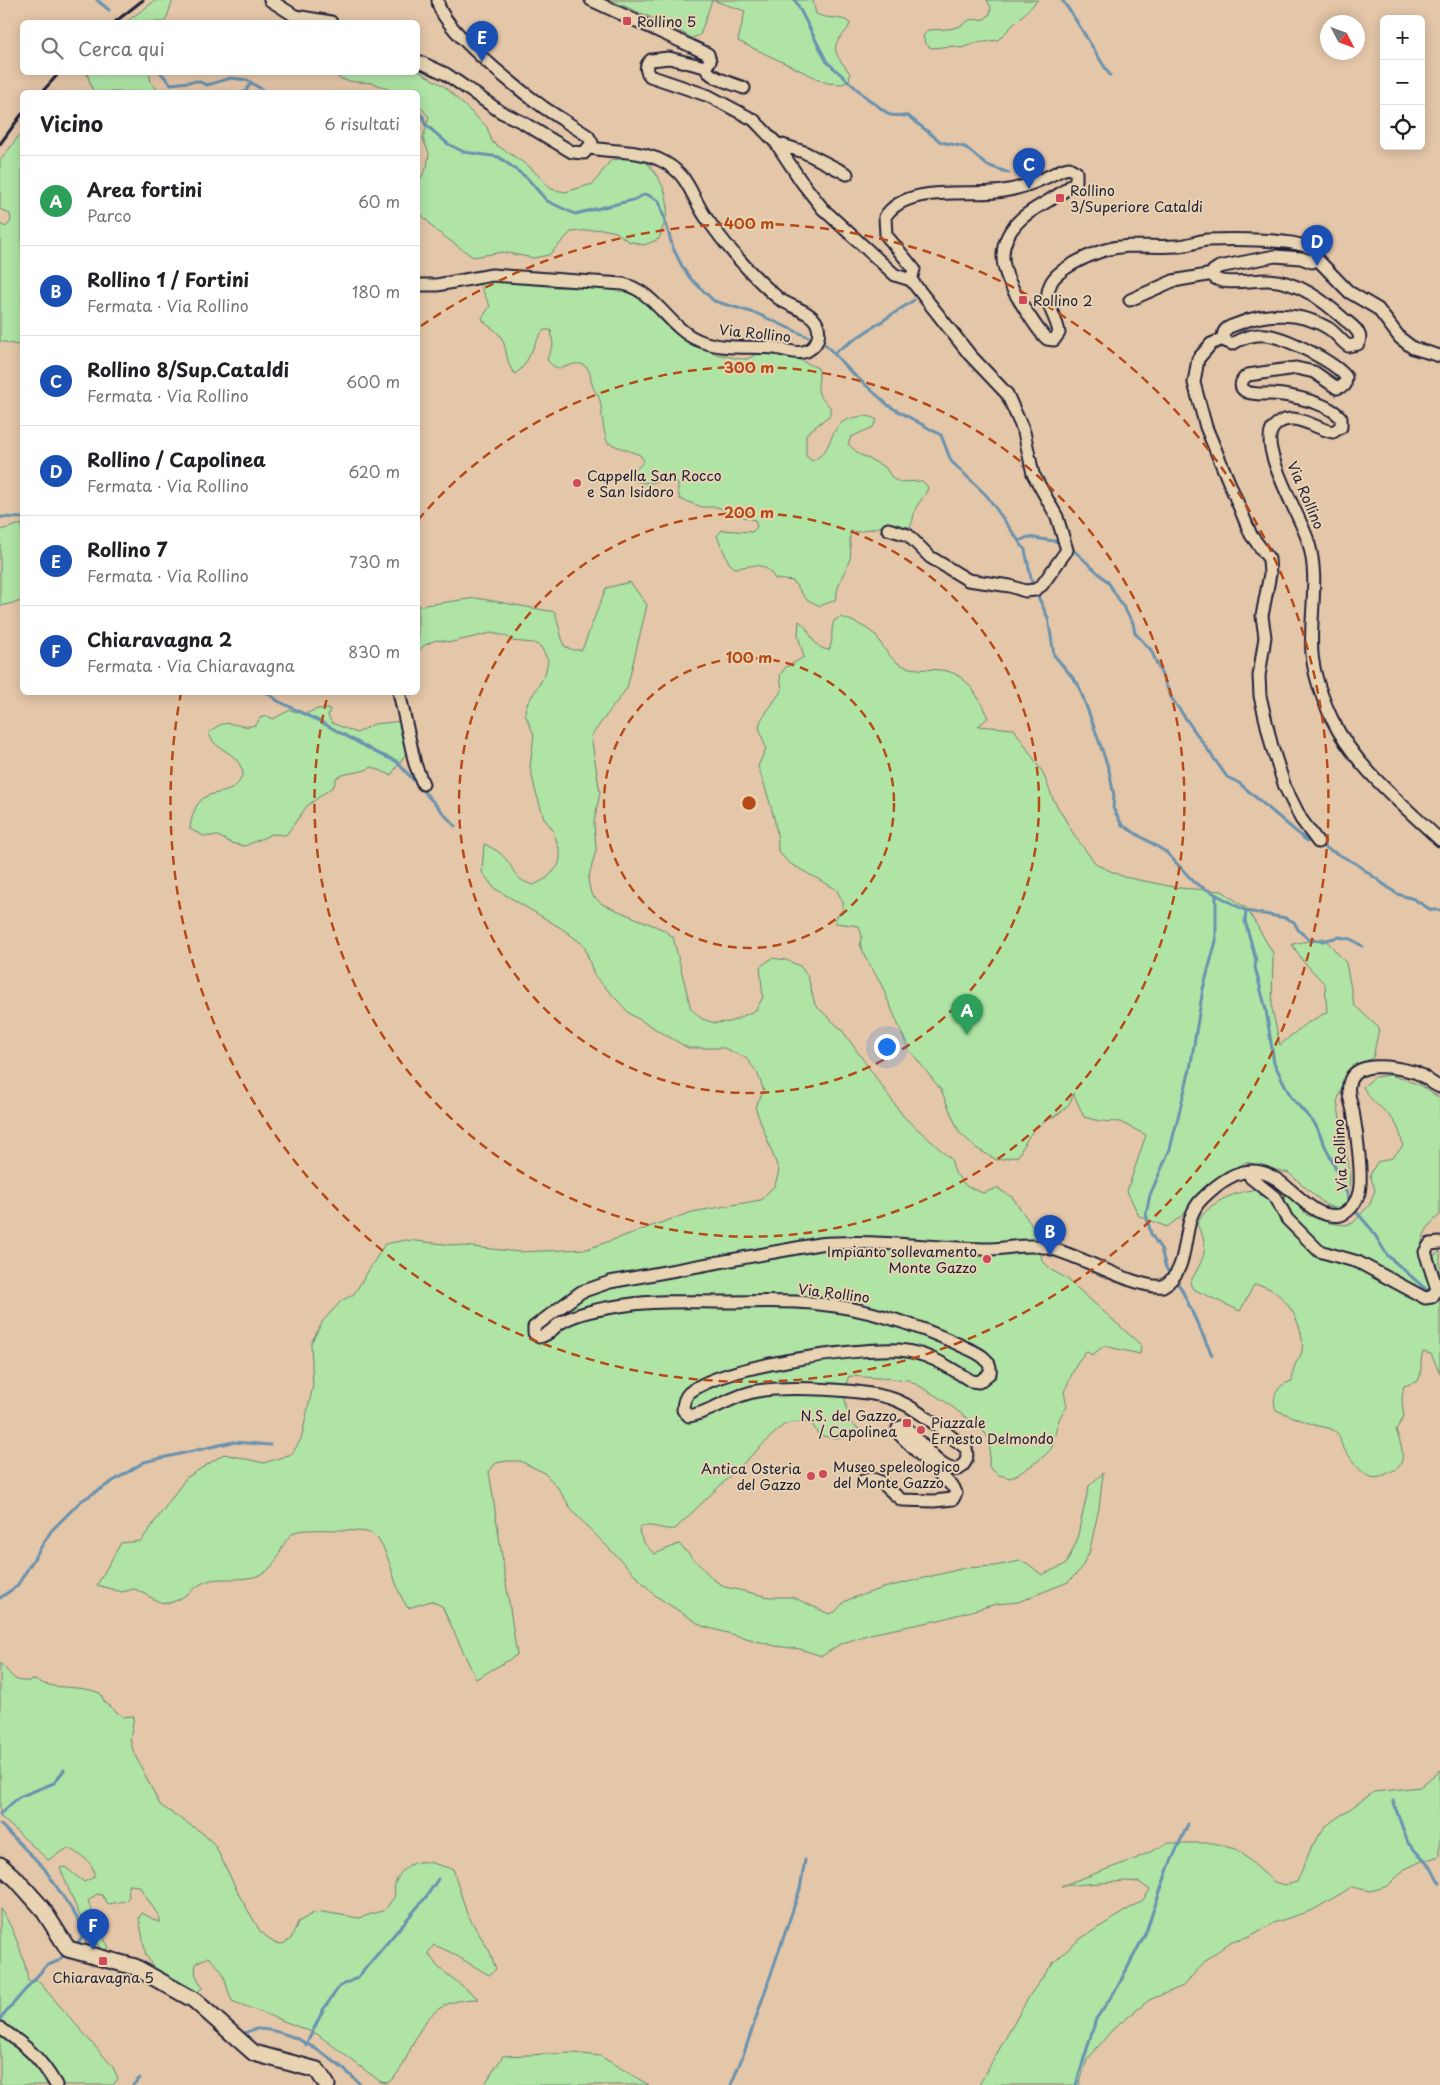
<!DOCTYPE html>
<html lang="it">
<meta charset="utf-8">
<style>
body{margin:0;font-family:"Playpen Sans",sans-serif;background:#f2f2f2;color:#202124}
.controls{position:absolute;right:15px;top:15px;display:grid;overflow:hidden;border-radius:8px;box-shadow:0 2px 12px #0003}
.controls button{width:45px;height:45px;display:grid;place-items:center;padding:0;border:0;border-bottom:1px solid #e0e0e0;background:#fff;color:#202124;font:25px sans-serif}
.compass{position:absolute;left:1320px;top:15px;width:45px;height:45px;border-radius:50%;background:#fff;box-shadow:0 2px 12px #0003;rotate:131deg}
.you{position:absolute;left:886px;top:1046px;width:18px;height:18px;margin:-12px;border:4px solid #fff;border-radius:50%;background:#1a73e8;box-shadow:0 0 0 8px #1a73e833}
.badge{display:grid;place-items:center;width:32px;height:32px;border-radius:50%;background:#0b8043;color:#fff;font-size:16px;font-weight:700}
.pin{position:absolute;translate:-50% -41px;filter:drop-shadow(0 1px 2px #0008)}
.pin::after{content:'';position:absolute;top:26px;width:18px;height:15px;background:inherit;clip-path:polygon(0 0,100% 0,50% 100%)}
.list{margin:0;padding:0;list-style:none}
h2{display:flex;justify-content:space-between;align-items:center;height:65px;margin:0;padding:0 20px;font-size:21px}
h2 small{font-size:16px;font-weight:400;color:#757577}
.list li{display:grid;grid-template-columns:32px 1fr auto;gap:15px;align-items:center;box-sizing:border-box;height:90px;padding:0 20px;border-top:1px solid #e0e0e0}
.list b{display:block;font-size:19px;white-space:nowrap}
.list p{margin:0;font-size:16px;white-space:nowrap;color:#757577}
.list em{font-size:16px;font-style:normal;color:#757577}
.icon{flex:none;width:28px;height:28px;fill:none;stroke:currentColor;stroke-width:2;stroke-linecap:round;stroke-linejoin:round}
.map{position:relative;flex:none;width:1440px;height:2085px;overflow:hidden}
.search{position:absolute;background:#fff;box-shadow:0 2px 12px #0003;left:20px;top:20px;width:400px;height:55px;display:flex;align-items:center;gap:12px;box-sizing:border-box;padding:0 18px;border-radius:8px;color:#757577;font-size:19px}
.panel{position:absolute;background:#fff;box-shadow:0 2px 12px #0003;left:20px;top:90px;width:400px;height:605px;border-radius:8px}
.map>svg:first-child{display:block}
</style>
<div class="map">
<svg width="1440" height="2085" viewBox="0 0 1440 2085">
<rect width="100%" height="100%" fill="#e4c6a8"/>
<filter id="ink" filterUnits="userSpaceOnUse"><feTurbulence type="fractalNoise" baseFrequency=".02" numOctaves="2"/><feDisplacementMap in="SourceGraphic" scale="10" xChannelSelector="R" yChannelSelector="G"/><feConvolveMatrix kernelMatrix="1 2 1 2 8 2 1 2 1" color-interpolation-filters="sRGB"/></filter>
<g filter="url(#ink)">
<path fill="#afe4a5" stroke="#688370" d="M156 0H173L165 22H126Z
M610 0H813L816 14C827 20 840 15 850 23 848 31 844 32 839 39 829 53 844 63 850 74L849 81 842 84 827 83 738 41 745 11 712 0 700 35 692 38 664 23Z
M987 0H1038L998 40 976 43 961 48 954 46 931 48 925 43 923 36 928 30C943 29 958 31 969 20L985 19 990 14 991 7Z
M418 71 444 86 487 127 492 142 530 167 551 189 565 192 593 184 611 160 640 157C655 168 670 193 667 212 666 221 661 231 659 239L644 245 628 241 616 232 602 229 571 232 549 255 533 258 503 252 473 257 435 230 418 210V183L427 167 429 153 423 139 429 117 418 104V92C411 92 404 94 398 92 389 91 381 85 372 83 354 81 347 84 331 73Z
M87 73H149L151 82 159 92H93Z
M22 132V346L0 341V224L6 227 11 221 10 214 0 209V161Z
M512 279 555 287 612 288 629 292 649 303 691 343 716 354 740 359H747L765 350 781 352 818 368C821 377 816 386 819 394 821 399 827 403 830 407V415L806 434V456L812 461C838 449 825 421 858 417 866 415 870 416 877 420L873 427 851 437 848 444 859 454 885 467 893 479 900 482 922 481 928 487C926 496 920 499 916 508 913 514 914 520 910 527L887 525 858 532 851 531C848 540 852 550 850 559 847 568 842 575 839 585 837 589 837 595 835 600L820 606 806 599 793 581 775 579C765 560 752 566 735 568L729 563 717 536 722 530 752 532 757 527 755 520 732 514 718 507H702L680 499 678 492V485L674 478C660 480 648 487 635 480L633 473 644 461 640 455 608 443C602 430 603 415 600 401 599 394 593 390 592 384 590 378 591 370 585 366 572 357 559 379 547 359L553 345 551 330H544C533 341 529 366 515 374 505 363 508 349 501 337 496 328 486 327 482 318L490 306 478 281Z
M22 524V601L0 606V530Z
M630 582 647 605 627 688 591 736 600 793 594 822 596 850 588 880 591 894 602 904 662 929 673 937 691 1009 702 1019 715 1023 730 1022 756 1010 763 997 760 967 772 958 786 960 800 966 808 977 815 1005 842 1030 903 1116 951 1159 955 1173 966 1186 983 1193 997 1188 1013 1198 1037 1233 1042 1260 1051 1270 1066 1278 1141 1345 1140 1354 1104 1346 1092 1355 1086 1351 1077 1363 1064 1392 1067 1407C1055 1420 1057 1432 1052 1447 1049 1455 1019 1474 1011 1478L999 1475 989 1467 990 1441 983 1430 943 1400 909 1380 849 1376 843 1392C848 1405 844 1422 858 1428L860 1432C847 1440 833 1439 819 1435L812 1424C801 1421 792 1421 782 1426L675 1529C663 1531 651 1522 639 1528 639 1538 647 1548 655 1554L679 1544 714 1580 725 1587 769 1597H793L829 1614 835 1612 844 1602 850 1599 883 1588 965 1568 995 1566 1020 1561 1027 1563 1042 1575 1066 1564 1076 1543 1089 1486 1103 1473 1099 1508 1089 1553 1081 1569 1068 1582 1018 1602 996 1604 939 1620 870 1634 840 1644 822 1656 800 1649 775 1646 702 1626 656 1596 574 1513 556 1485 543 1472 520 1461H507L496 1463 489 1471 517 1655 476 1679 442 1606 431 1601 408 1608C393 1588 393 1560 378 1539 376 1536 370 1532 366 1532 355 1530 302 1528 295 1532 281 1540 281 1558 269 1569 255 1583 229 1577 211 1580 195 1583 185 1601 168 1603 157 1604 145 1592 134 1589L122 1592 97 1585 121 1543 141 1541 186 1478 224 1454 264 1463 292 1454 301 1439 313 1386 311 1343 323 1321 341 1301 354 1294 385 1244 406 1240 520 1252 587 1249 692 1212 761 1200 775 1185 779 1171 755 1107 764 1091 757 1072 746 1058 724 1048H688L630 1014 594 975 584 945 561 928 494 888 482 872 484 844C490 847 497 850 502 855 515 867 512 880 534 885L547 878 558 866 560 859V852L553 830 544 818 535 789 530 767 534 735 525 714 526 706 545 675 548 660 541 647 534 643 512 641 506 636 491 633 452 642 436 640 423 646 418 652V606L476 598 555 612 564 646 573 650H582L606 588Z
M840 617C848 618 872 630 876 636 883 647 890 659 901 665 920 674 943 664 960 677 974 686 981 703 988 718L978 726 1014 729 1043 773 1053 799 1076 838 1097 865 1124 877 1179 888 1222 891 1247 909 1273 953 1272 1009 1280 1045 1304 1025 1327 1012 1325 984 1303 961 1292 944 1324 938 1346 963 1354 1005 1379 1028 1373 1058 1347 1071 1337 1102 1350 1172 1348 1201 1338 1209 1326 1205 1289 1173 1246 1162 1211 1184 1188 1211 1167 1227 1139 1216 1127 1191 1146 1135 1120 1122 1099 1121 1084 1117 1073 1093C1071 1113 1047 1117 1035 1129 1027 1137 1023 1147 1018 1156L997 1160 976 1148 959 1132 941 1090 908 1048 882 986 865 956 860 944 862 936 859 926 836 923 834 920 843 909V902L836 889 789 863 778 851C779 825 766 791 758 766L766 749 759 727 761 720 782 690 780 675 785 668 804 657 798 635 799 621C812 630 811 648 829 650 834 640 830 631 834 621Z
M318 709H330L328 716 332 723 357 733 374 724 404 721 410 748 391 775 372 767C361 774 347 771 336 778L334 786 307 806 286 835 272 834 245 846 231 843 218 836H204L190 829C197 773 232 809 243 773 237 749 216 753 209 734 226 713 237 731 256 725L260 718 267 716 273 719 290 710 304 714Z
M1390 1075 1418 1084 1440 1098V1215C1427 1225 1421 1236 1421 1252L1427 1258 1434 1256 1440 1251V1373L1431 1354 1423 1352C1419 1362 1423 1371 1418 1381L1404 1386C1401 1398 1402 1405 1404 1416L1396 1430C1399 1439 1405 1454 1401 1463 1398 1471 1392 1470 1386 1474 1367 1487 1354 1462 1344 1449 1339 1443 1342 1434 1333 1430 1328 1427 1321 1427 1315 1425 1302 1421 1289 1415 1276 1410 1271 1395 1278 1385 1292 1381 1293 1376 1293 1370 1295 1365 1297 1360 1301 1357 1302 1351 1306 1325 1282 1284 1254 1285L1240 1311 1193 1289 1190 1283C1202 1260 1212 1249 1197 1225 1208 1196 1253 1186 1281 1189L1307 1215 1330 1223 1345 1225 1353 1223 1370 1204 1375 1190 1370 1175 1377 1162 1392 1158 1403 1146C1401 1137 1399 1127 1393 1120 1382 1106 1372 1104 1363 1087L1375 1077Z
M0 1663C14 1677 13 1684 35 1680 55 1691 77 1684 100 1693L105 1703 123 1717 134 1716 130 1740 134 1753 160 1805 201 1832 215 1845 239 1895 260 1931 274 1943 283 1944 291 1939 298 1922 314 1913 323 1912 359 1918 385 1910 395 1896C391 1879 407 1859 426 1862 435 1863 444 1867 453 1869L467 1914 490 1952 496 1969 489 1975 450 1952 434 1945 428 1953 438 1967 479 1999C438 1999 425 2016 409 2052 404 2064 398 2076 387 2083L381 2082 317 2034 232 2001C222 1977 229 1975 208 1957L196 1963 195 1973 202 1988 198 1992H192L158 1974 146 1955 139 1918 142 1913 160 1923V1918L139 1886 128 1885 129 1897 125 1901 108 1904 102 1895 97 1894 88 1901 93 1916 109 1948 104 1950 99 1947 78 1912 60 1868 65 1867 84 1882 94 1877C95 1861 80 1855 68 1848L48 1860 0 1816Z
M1440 1770V1856L1422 1861 1405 1869 1388 1886 1371 1891 1352 1887 1313 1910 1273 1923 1250 1936 1232 1941 1208 1958 1183 1986 1149 2000 1112 2030 1087 2060 1079 2085H979L1030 1995 1053 1963 1080 1939 1143 1900 1150 1890 1139 1882 1126 1881 1061 1886 1135 1859 1169 1843H1214L1238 1850 1274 1882 1285 1885 1297 1882 1312 1846 1325 1827 1334 1820 1374 1792 1420 1787Z
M0 1909C12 1923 26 1962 28 1981H38L113 2067 118 2079 113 2085H0Z
M573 2053 600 2056 649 2085H484L503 2056Z"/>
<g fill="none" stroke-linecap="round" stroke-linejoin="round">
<path stroke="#6992ae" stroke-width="3" d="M97 0 109 10
M795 0 827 62 867 98 890 115 908 116 941 142 965 147 987 165 1009 173
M1062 0C1080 24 1093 50 1110 75
M160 72 171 84 197 81 207 85 231 78 247 80 266 92
M245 92 251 83
M418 111 423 117 425 124 448 144 464 152 499 157 527 178 547 201 575 214 633 200 646 194 659 201 673 248 682 266 690 278 714 301 758 314 826 345 850 371 889 406 941 435 951 461 987 496 1025 550 1033 587
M834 353 914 300
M0 517 22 518
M1019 541 1028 537 1060 542
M1070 547 1108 582 1133 623 1135 633 1151 650 1172 699 1227 777 1239 783 1306 840 1314 843
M1036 592 1048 618 1054 655 1078 684 1094 727 1109 770 1114 796 1113 808 1122 825 1166 852 1195 883 1246 911 1286 918 1294 922 1299 931 1310 940 1322 941 1339 937 1351 939 1362 946
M266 692 278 701 319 721 377 753 396 761 455 826
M1320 845 1355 863 1397 894 1414 899 1431 910H1440
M1246 911 1245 921 1256 960 1255 967 1266 1010 1274 1063 1291 1097 1315 1124 1351 1202
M1353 1208 1372 1230 1387 1255 1429 1292
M1171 1275 1166 1268 1161 1249 1151 1234 1146 1214 1150 1195 1170 1149 1190 1069 1203 989 1216 941V895
M1175 1280 1181 1288 1212 1355
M0 1598 17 1586 51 1531 81 1501 144 1462 233 1442 270 1445
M1393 1801 1408 1843 1431 1868 1440 1883
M0 1814 19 1797 54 1783 64 1770
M0 1824 44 1868 84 1928 87 1949
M74 1946 85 1935
M0 2019 46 1966 58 1961 66 1953
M242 2034C247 2032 254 2028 260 2029 297 2031 336 2060 361 2085
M306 2045 323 2010 339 1987 358 1977 426 1897 438 1879
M133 2085 140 2078
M731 2085 744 2053 800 1889 805 1860
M1076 2085 1096 2019 1117 1988 1145 1934 1169 1866 1188 1824"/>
<defs>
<path id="minor" d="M270 0 295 16 331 22
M591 0 708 54 710 61 705 67 669 58 651 60C645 65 645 70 650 76L709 96 754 120 776 143 801 181 823 209 895 275 911 280 914 269 886 235 885 217C906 183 970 197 1003 191 1018 189 1034 183 1047 177 1054 174 1061 169 1069 168L1076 172V181C1061 197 1038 204 1022 218 988 249 1006 280 1026 311 1033 321 1038 331 1047 339L1054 340 1059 333C1057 315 1041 303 1051 283 1057 269 1091 254 1105 250 1129 243 1152 248 1177 246 1187 246 1197 241 1207 240 1228 239 1301 238 1315 251L1317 259 1349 292 1378 309 1400 338 1413 348 1440 356
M418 61 446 74 501 112 522 122 572 152 584 153 592 143 588 136C573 126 558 117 543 107 521 91 436 25 438 0
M705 67C710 79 732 83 744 88
M776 143 804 152 847 174
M1317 259 1312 262 1301 258 1275 256 1219 267 1213 271V276C1220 287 1256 279 1268 280 1298 281 1324 301 1345 320 1353 326 1364 334 1358 344L1348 346C1341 341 1336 333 1328 328 1301 312 1268 312 1240 323 1232 326 1224 327 1223 336L1225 341 1232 344C1242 338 1255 334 1266 335 1285 337 1335 362 1346 377L1345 385 1337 388 1314 372 1296 368 1248 375C1242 379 1238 386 1245 391 1251 395 1265 394 1272 394 1291 395 1329 403 1341 418V427L1333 432C1314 429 1290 407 1273 428 1258 447 1302 519 1308 541 1320 577 1309 617 1312 654 1314 676 1323 700 1332 719 1356 768 1401 803 1440 840
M418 285H437L492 275 623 284C655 291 669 328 698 340 720 350 750 346 774 348 786 349 799 357 810 349 819 343 821 331 816 322 809 310 788 306 778 298 751 275 727 247 707 219 689 194 690 173 658 159 636 150 613 152 591 148
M1130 300 1173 281 1213 274
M1223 339 1211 344 1198 359 1194 383 1206 427 1251 535 1269 559 1270 574 1262 616 1265 637 1259 676 1260 696 1272 747 1285 787 1301 819 1318 842
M888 529 908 535 930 557 968 580 1010 586 1025 591 1035 590 1042 585 1067 550 1057 517 1033 474 1024 432 1007 394 970 355 911 280
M399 692 415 764 423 784
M1248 1172 1251 1178 1276 1198 1287 1219 1319 1251 1358 1262 1425 1298 1432 1297 1437 1289 1425 1252 1430 1244 1440 1243
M863 1481C882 1474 887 1491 902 1500L934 1501 953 1499 956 1493 954 1488 900 1435 898 1428 904 1426C920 1438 939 1473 959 1469 967 1462 968 1458 966 1448 947 1434 915 1406 893 1399 863 1389 788 1386 757 1391 732 1395 713 1412 689 1416L683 1410C683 1404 684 1398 689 1393 719 1366 858 1347 899 1350 927 1352 949 1367 971 1381L979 1382 990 1373C993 1357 972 1351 960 1345 915 1324 869 1309 819 1304 788 1300 755 1302 724 1302 692 1302 658 1300 626 1305 605 1308 578 1312 560 1323 552 1329 549 1335 539 1337L534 1333V1327L581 1292 610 1282 819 1244C873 1239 928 1248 983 1249 1003 1250 1023 1243 1044 1247 1076 1252 1136 1290 1163 1286 1194 1269 1178 1222 1202 1199 1276 1124 1292 1224 1341 1215 1350 1211 1357 1202 1359 1192 1363 1176 1356 1128 1353 1111 1351 1102 1347 1093 1349 1084 1354 1059 1396 1067 1414 1072 1424 1075 1430 1083 1440 1087
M0 2028C26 2046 40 2057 56 2085"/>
<path id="tertiary" d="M0 1865 17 1880 42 1908 68 1949 135 1967 194 2000 254 2053 317 2070 327 2085"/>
</defs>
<use href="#minor" stroke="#22223b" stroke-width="15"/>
<use href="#tertiary" stroke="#22223b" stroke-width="19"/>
<use href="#minor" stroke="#e8d3b2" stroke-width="11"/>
<use href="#tertiary" stroke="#e8d3b2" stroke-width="15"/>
<path stroke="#22223b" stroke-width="3" d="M115 22 143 0
M42 92 60 72
M0 144 22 114"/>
</g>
</g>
<g fill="none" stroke="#b64b18" stroke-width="2.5" stroke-dasharray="9 6">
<circle cx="749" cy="803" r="145"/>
<circle cx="749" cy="803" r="290"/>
<path d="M418 520A435 435 0 1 1 328 694"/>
<path d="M421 326A579 579 0 1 1 181 693"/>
</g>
<g fill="#d1495b" stroke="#e8d3b2" stroke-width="2">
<rect x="622" y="16" width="10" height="10" rx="2.5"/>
<rect x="1055" y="193" width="10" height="10" rx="2.5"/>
<rect x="1018" y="295" width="10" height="10" rx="2.5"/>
<circle cx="577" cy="483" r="5"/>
<circle cx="987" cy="1259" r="5"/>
<rect x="902" y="1418" width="10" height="10" rx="2.5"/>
<circle cx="921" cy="1430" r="5"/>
<circle cx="823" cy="1474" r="5"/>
<circle cx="811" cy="1476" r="5"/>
<rect x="98" y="1956" width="10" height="10" rx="2.5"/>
</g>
<g text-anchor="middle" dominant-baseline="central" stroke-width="4" stroke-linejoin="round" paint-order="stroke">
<g font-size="14" fill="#22223b" stroke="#e8d3b2" text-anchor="start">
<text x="637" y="21">Rollino 5</text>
<text x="1070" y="190">Rollino<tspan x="1070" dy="16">3/Superiore Cataldi</tspan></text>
<text x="1033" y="300">Rollino 2</text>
<text x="587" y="475">Cappella San Rocco<tspan x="587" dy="16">e San Isidoro</tspan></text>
<text x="977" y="1251" text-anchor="end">Impianto sollevamento<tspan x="977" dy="16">Monte Gazzo</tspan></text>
<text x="897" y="1415" text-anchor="end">N.S. del Gazzo<tspan x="897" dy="16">/ Capolinea</tspan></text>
<text x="931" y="1422">Piazzale<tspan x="931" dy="16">Ernesto Delmondo</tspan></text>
<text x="833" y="1466">Museo speleologico<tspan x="833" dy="16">del Monte Gazzo</tspan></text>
<text x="801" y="1468" text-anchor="end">Antica Osteria<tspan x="801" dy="16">del Gazzo</tspan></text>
<text x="103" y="1977" text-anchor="middle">Chiaravagna 5</text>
</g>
<g font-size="14" fill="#22223b" stroke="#e8d3b2">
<text transform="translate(755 333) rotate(6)">Via Rollino</text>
<text transform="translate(1306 495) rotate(67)">Via Rollino</text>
<text transform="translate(1340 1155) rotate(-93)">Via Rollino</text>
<text transform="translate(834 1293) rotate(7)">Via Rollino</text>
</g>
</g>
<circle cx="749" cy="803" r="8" fill="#b64b18" stroke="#e8d3b2" stroke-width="2.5"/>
<g font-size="15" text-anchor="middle" font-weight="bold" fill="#b64b18" stroke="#e8d3b2" stroke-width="4" stroke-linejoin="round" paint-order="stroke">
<text x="749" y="229">400 m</text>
<text x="749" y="373">300 m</text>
<text x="749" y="518">200 m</text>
<text x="749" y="663">100 m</text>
</g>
</svg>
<div class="controls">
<button>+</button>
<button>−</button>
<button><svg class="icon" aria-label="locate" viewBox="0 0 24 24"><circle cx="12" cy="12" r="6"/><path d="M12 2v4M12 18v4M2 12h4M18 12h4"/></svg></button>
</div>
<svg class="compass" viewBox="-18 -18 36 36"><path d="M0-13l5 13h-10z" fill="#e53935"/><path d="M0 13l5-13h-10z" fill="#757577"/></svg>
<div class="you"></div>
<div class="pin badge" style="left:967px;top:1035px;background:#2e9e5b">A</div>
<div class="pin badge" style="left:1050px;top:1256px;background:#1a4fb4">B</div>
<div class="pin badge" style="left:1029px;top:189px;background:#1a4fb4">C</div>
<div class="pin badge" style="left:1317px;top:266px;background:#1a4fb4">D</div>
<div class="pin badge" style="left:482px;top:62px;background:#1a4fb4">E</div>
<div class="pin badge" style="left:93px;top:1950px;background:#1a4fb4">F</div>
<div class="search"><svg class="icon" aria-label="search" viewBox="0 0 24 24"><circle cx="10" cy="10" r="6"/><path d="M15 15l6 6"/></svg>Cerca qui</div>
<section class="panel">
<h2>Vicino<small>6 risultati</small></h2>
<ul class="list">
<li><span class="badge" style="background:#2e9e5b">A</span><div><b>Area fortini</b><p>Parco</p></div><em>60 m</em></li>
<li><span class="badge" style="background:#1a4fb4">B</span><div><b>Rollino 1 / Fortini</b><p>Fermata · Via Rollino</p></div><em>180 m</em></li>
<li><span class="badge" style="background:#1a4fb4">C</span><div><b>Rollino 8/Sup.Cataldi</b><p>Fermata · Via Rollino</p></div><em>600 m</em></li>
<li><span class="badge" style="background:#1a4fb4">D</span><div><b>Rollino / Capolinea</b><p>Fermata · Via Rollino</p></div><em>620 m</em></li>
<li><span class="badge" style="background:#1a4fb4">E</span><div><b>Rollino 7</b><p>Fermata · Via Rollino</p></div><em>730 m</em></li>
<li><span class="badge" style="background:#1a4fb4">F</span><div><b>Chiaravagna 2</b><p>Fermata · Via Chiaravagna</p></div><em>830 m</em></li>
</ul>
</section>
</div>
